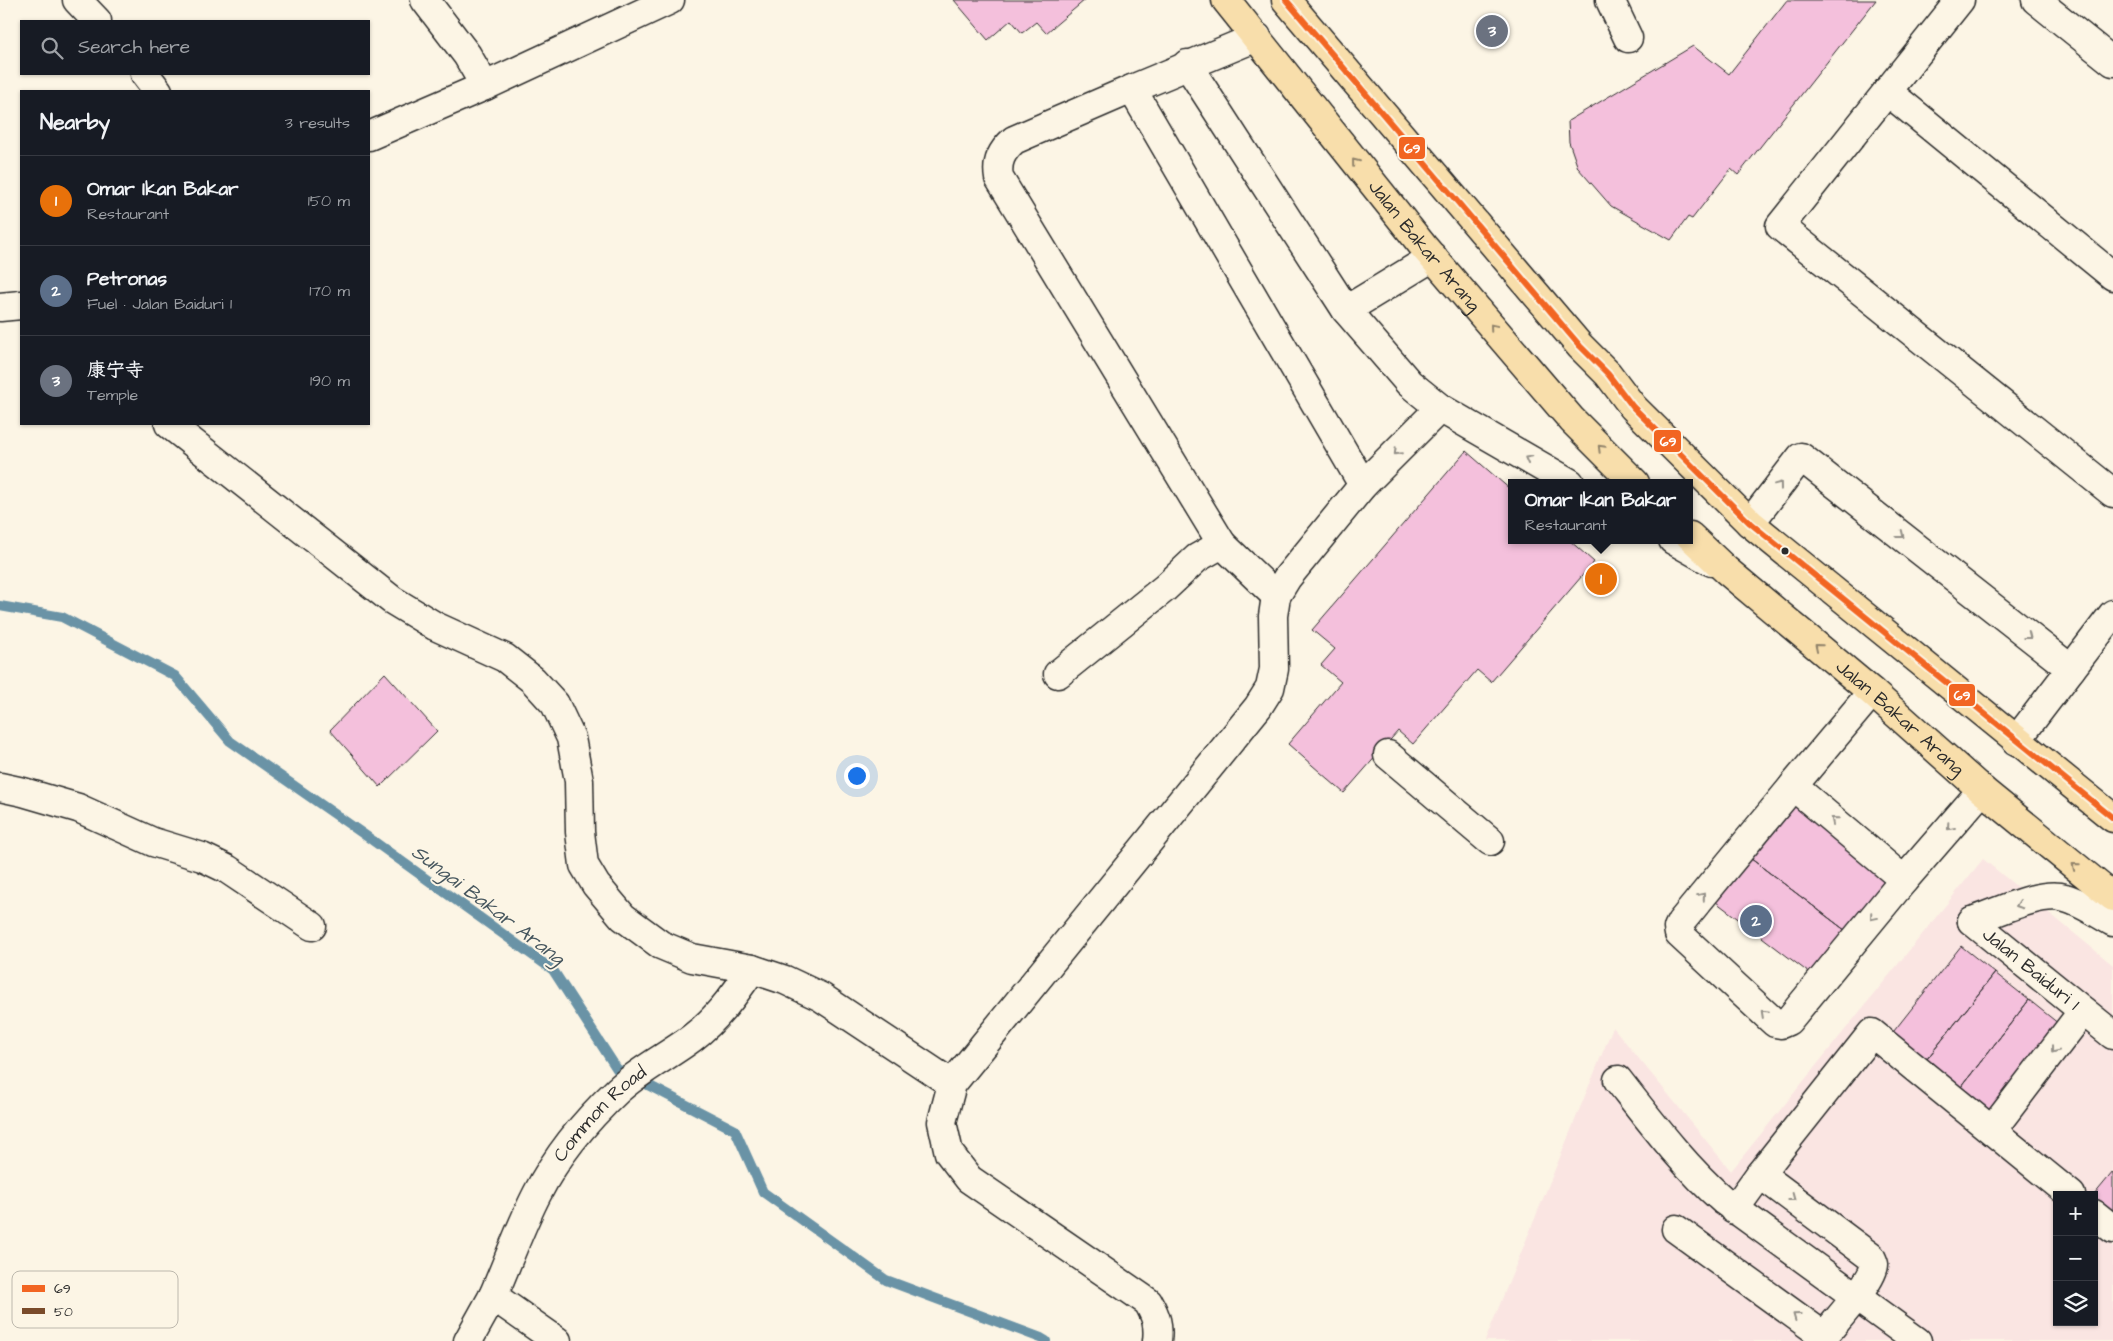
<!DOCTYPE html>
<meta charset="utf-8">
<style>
body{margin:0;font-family:"Architects Daughter","LXGW WenKai TC",sans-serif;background:#242831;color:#f1f3f6}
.controls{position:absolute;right:15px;bottom:15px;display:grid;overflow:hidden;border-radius:0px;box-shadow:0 1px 4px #0004}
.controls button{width:45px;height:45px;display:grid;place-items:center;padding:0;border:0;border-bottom:1px solid #363941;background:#171b24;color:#f1f3f6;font:25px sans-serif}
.you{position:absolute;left:856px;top:775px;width:18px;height:18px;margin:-12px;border:4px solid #fff;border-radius:50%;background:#1a73e8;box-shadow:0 0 0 8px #1a73e833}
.badge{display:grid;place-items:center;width:32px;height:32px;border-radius:50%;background:#ea580c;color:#fff;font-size:16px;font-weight:700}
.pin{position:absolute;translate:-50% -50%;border:2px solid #fff;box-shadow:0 1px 5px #0006}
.popup{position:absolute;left:1508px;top:479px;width:185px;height:65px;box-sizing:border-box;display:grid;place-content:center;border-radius:0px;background:#171b24;filter:drop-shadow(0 1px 4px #0005);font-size:16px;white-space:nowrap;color:#9ea1a6}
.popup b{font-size:19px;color:#f1f3f6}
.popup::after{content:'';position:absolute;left:50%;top:100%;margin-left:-10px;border:10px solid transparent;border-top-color:#171b24}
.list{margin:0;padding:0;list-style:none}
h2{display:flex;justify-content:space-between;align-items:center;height:65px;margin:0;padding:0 20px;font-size:21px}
h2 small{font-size:16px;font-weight:400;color:#9ea1a6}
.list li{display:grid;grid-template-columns:32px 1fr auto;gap:15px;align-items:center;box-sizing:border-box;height:90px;padding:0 20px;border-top:1px solid #363941}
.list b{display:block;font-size:19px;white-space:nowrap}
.list p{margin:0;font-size:16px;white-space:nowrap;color:#9ea1a6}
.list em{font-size:16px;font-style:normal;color:#9ea1a6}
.icon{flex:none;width:28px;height:28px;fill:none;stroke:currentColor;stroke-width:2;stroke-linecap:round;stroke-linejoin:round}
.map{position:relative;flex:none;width:2113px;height:1341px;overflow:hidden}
.search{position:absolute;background:#171b24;box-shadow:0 1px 4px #0004;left:20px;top:20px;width:350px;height:55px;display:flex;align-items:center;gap:12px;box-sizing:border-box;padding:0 18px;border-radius:0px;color:#9ea1a6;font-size:19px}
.panel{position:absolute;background:#171b24;box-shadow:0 1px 4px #0004;left:20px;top:90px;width:350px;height:335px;border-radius:0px}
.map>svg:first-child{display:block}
</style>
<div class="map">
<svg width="2113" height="1341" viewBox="0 0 2113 1341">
<rect width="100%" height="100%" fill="#fcf5e5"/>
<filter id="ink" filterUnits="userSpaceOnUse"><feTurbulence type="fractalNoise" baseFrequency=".02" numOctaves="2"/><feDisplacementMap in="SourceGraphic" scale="10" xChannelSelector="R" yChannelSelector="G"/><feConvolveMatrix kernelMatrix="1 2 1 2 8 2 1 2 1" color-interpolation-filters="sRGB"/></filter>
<g filter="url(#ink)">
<path fill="#fae5e2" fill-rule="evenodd" d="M1983 859 2113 965V1341H1485L1613 1027 1731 1171ZM2057 1195H2094V1322H2057Z"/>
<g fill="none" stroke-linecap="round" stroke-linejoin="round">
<path stroke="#6b93a6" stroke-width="10" d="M0 606 62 617 175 676 230 741 372 840 553 970 617 1069 735 1130 763 1192 886 1280 1041 1338 1046 1341"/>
</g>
<path fill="#f4c0dc" stroke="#2b2b2b" d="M954 0H1085L1046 33 1036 22 1022 33 1011 20 988 40Z
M1787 0H1876L1738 175 1731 169 1692 219 1688 217 1671 240 1611 206 1578 168 1569 142 1568 121 1693 46 1729 74Z
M1466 451 1512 491V540H1569L1594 562 1491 682 1477 670 1413 744 1398 731 1344 793 1288 744 1341 682 1321 665 1335 649 1312 630Z
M385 673 437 731 380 787 330 730Z
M1787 801 1891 880 1850 934 1746 855Z
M1750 858 1850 934 1817 979 1716 902Z
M1961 946 1995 973 1923 1064 1890 1036Z
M1995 973 2029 1000 1958 1091 1923 1064Z
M2029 1000 2064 1028 1992 1119 1958 1091Z
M2113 1172V1217L2094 1202V1195Z"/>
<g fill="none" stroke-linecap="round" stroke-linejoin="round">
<defs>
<g id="minor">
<path d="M77 0 97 21"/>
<path d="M425 0 467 55 485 86"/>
<path d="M1610 0 1628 38"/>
<path d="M1960 0 1780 226 2113 493"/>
<path d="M2036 0 2113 62"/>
<path d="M1257 37 1132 89 1363 485"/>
<path d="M1187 64 1346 310 1409 383 1440 408"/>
<path d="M145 74 158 91"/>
<path d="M1132 89 1014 140C1002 151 996 161 999 178L1222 544 1276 596"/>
<path d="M1887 91 2113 276"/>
<path d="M369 136 485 86 670 0"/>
<path d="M0 307 21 305"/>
<path d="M1346 310 1433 257"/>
<path d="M169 424 392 600 435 626 505 658 533 680 555 704 571 738 579 781 580 832 584 865 596 885 623 917 661 945 692 958 752 969 785 980 821 997 952 1084"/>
<path d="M1750 523 1801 457 2071 669"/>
<path d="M1673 540 1712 562"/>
<path d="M1058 674 1165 588 1197 558 1222 544"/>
<path d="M1872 692 1793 786 1904 880 1982 790"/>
<path d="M2016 741 2113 614"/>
<path d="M1388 755 1490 841"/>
<path d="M1793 786 1681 922 1678 928 1679 934 1775 1023 1781 1024 1788 1021 1904 880"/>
<path d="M0 787 23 792 78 808 153 842 202 857 227 869 312 926"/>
<path id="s1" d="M1972 921 2113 1035"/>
<path d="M1972 921C1996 913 2041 890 2065 898 2081 902 2098 914 2113 922"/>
<path d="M1618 1080C1651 1122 1684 1166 1724 1201L1917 1341"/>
<path d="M1992 1130 2083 1011"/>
<path d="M1760 1174 1872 1033 2071 1195"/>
<path d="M2094 1214 2113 1229"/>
<path d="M1676 1229 1824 1336C1834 1323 1875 1279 1874 1264 1874 1263 1871 1257 1871 1257L1760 1174 1734 1210"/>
<path id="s2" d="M493 1296C508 1262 520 1227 537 1194 557 1155 586 1120 618 1090 641 1069 668 1056 692 1038 717 1019 735 994 752 969"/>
<path d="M468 1341 493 1296 557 1341"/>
<path d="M1157 1341C1159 1325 1156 1316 1148 1302L969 1179 949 1153 942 1122 952 1084 1258 707 1270 688 1274 669 1273 616 1276 596 1287 578 1363 485 1440 408 1570 483"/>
</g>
<g id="major">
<path id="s3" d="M1226 0 1423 246 1572 420 1635 483"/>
<path d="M1286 0 1580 346 1608 374 1633 407 1750 523 2113 818"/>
<path id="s4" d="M1690 536 1726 570 1872 692 1982 790 2113 897"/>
</g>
</defs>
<use href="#minor" stroke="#2b2b2b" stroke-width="31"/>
<use href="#major" stroke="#2b2b2b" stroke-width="31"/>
<use href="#minor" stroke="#fcf5e5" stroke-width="28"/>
<use href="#major" stroke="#f8deab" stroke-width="28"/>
<defs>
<path id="bus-1" d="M1286 0 1580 346 1608 374 1633 407 1750 523 2113 818"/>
</defs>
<use href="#bus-1" stroke="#fcf5e5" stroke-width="10"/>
<use href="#bus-1" stroke="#f26522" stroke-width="6"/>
</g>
<defs><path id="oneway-chevron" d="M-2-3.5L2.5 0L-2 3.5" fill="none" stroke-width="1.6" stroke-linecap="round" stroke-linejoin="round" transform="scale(1.25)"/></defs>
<g stroke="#92846b">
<use href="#oneway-chevron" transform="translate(1355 162) rotate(-129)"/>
<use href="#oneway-chevron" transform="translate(1493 327) rotate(-130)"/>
<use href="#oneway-chevron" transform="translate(1601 448) rotate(-135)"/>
<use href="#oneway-chevron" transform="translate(1818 647) rotate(-140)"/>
<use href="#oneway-chevron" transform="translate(2075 866) rotate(-141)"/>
</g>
<g stroke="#949088">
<use href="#oneway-chevron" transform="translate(1397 452) rotate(135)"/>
<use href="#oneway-chevron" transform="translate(1528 459) rotate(-151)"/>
<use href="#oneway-chevron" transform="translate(1779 485) rotate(-53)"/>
<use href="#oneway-chevron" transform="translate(1901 535) rotate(38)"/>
<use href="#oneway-chevron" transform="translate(2028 636) rotate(38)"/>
<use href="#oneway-chevron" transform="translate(1834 820) rotate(-140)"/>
<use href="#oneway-chevron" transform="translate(1950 827) rotate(131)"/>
<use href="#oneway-chevron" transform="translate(1702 896) rotate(-50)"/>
<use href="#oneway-chevron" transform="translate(2019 905) rotate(161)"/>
<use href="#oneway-chevron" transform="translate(1873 917) rotate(130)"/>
<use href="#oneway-chevron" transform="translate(1764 1013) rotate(-137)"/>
<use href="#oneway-chevron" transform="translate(2054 1050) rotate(127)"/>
<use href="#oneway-chevron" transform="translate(1792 1198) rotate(37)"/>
<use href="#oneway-chevron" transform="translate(1796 1316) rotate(-144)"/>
</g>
</g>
<circle fill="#2b2b2b" stroke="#fcf5e5" stroke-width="2" cx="1785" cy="551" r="4.5"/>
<g text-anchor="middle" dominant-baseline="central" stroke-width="4" stroke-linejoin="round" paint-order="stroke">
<g font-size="19" fill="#2b2b2b" stroke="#fcf5e5">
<text stroke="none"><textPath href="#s3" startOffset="316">Jalan Bakar Arang</textPath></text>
<text stroke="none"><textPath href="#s4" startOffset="278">Jalan Bakar Arang</textPath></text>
<text stroke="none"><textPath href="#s1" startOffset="76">Jalan Baiduri 1</textPath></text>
<text stroke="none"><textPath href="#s2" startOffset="214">Common Road</textPath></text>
</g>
<g font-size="20" font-style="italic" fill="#46565e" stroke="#fcf5e5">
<text transform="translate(488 905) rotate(37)">Sungai Bakar Arang</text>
</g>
</g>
<rect x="12" y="1271" width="166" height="57" rx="8" fill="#fcf5e5" stroke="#bdb8ad" stroke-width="1"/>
<rect x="22" y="1285" width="23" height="7" fill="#f26522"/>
<rect x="22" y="1308" width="23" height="6" fill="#7a4b2a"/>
<g font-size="14" fill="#2b2b2b">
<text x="54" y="1293">69</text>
<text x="54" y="1316">50</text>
</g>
<g stroke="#fcf5e5" stroke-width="2">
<rect x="1398" y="136" width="28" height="24" rx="5" fill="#f26522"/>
<rect x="1653" y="429" width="29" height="24" rx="5" fill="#f26522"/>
<rect x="1948" y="683" width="28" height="24" rx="5" fill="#f26522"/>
</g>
<g font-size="14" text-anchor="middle" font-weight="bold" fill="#fff">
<text x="1412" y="153">69</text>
<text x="1668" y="446">69</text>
<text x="1962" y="700">69</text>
</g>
</svg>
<div class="controls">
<button>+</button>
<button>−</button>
<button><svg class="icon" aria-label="layers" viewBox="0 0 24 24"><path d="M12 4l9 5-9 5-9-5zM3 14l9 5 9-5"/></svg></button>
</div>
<div class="you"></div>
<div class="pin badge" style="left:1601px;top:579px;background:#e8710a">1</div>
<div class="popup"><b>Omar Ikan Bakar</b>Restaurant</div>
<div class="pin badge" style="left:1756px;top:921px;background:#5c6f8a">2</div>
<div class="pin badge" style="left:1492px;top:31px;background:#6b7280">3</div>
<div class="search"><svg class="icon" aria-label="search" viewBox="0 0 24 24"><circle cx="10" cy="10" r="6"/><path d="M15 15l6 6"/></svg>Search here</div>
<section class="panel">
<h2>Nearby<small>3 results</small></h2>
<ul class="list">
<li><span class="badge" style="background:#e8710a">1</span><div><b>Omar Ikan Bakar</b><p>Restaurant</p></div><em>150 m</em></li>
<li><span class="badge" style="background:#5c6f8a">2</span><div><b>Petronas</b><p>Fuel · Jalan Baiduri 1</p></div><em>170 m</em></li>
<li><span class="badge" style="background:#6b7280">3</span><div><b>康宁寺</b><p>Temple</p></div><em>190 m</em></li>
</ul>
</section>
</div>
